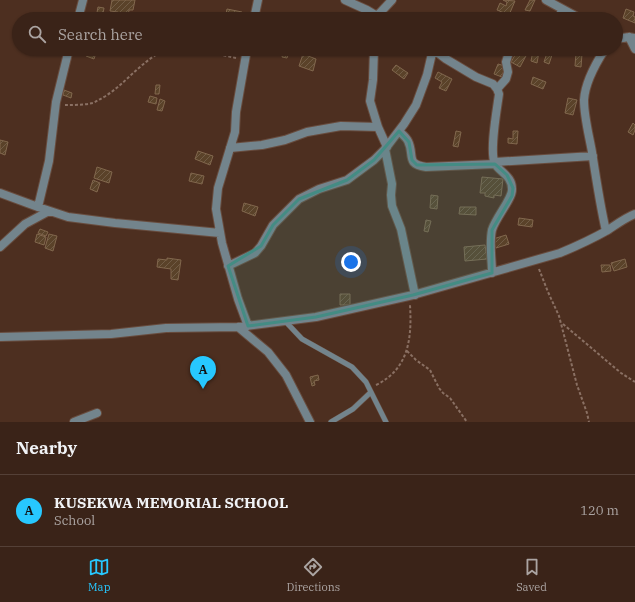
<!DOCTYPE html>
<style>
body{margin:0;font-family:"IBM Plex Serif",serif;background:#452f25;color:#f1f3f6}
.you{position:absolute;left:351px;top:262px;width:14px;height:14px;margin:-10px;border:3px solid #fff;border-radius:50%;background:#1a73e8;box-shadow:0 0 0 6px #1a73e833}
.badge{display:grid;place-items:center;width:26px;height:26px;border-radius:50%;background:#27c8ff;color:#111;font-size:13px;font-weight:700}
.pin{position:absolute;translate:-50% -33px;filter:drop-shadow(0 1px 2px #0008)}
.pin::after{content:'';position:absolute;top:21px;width:14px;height:12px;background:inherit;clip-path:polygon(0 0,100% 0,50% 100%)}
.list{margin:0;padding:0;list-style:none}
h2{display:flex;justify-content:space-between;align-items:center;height:52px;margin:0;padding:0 16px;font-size:17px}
h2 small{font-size:13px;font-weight:400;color:#aba4a2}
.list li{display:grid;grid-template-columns:26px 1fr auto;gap:12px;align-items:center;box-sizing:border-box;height:72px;padding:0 16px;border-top:1px solid #544037}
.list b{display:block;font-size:15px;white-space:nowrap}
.list p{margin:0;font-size:13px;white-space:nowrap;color:#aba4a2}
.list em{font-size:13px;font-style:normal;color:#aba4a2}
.icon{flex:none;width:22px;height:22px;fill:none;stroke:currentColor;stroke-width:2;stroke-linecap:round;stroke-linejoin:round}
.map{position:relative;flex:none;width:635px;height:422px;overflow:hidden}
.search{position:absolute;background:#3a2318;box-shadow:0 1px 3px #0004;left:12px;right:12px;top:12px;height:44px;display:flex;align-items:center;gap:10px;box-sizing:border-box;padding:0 14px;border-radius:22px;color:#aba4a2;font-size:15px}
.sheet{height:124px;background:#3a2318}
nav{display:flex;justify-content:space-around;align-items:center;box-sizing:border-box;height:56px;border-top:1px solid #544037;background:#3a2318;font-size:11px;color:#aba4a2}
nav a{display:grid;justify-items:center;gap:2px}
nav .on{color:#27c8ff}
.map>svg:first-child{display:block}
</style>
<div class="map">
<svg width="635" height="422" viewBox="0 0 635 422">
<defs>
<pattern id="building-hatch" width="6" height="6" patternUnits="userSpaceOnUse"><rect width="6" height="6" fill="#5a4229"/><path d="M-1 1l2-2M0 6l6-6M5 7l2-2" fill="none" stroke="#715c46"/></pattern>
</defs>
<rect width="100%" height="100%" fill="#4d2f20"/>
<path fill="url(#building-hatch)" stroke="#81674d" d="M112 0H135L133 10H129L128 17 117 15 118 12 110 11Z
M503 0 515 1 509 15 497 10 500 3 506 6 507 2Z
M530 0H535L530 11 525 10Z
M98 7 104 8 102 19H84L85 16 96 18Z
M227 9 242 12 241 19H225Z
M626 9 634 12 633 16 635 17V23L623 18Z
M284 49 290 50 287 58 282 57Z
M518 50 527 54 520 67 511 62Z
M88 51 96 53 94 59 86 56Z
M533 51 539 52 537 63 531 61Z
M547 53 552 55 549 64 544 62Z
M576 53 582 54 581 67 575 66Z
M303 54 316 59 313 71 299 66Z
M498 64 505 66 502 77 494 74Z
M396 65 408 73 404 79 392 70Z
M438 72 452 79 446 91 439 88 442 82 435 78Z
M533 77 546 82 543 89 531 84Z
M156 85H160L159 94H155Z
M64 90 72 93 71 98 63 95Z
M150 96 157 98 156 104 148 102Z
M568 98 577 100 573 115 565 113Z
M160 99 165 101 162 111 157 110Z
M633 123 635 125V130L633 135 628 132Z
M456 131 461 132 458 147 453 146Z
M513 131H518L517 144 508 143V138L513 139Z
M0 140 8 142 5 155 0 153Z
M198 151 213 156 210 165 195 159Z
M97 167 112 172 109 183 94 178Z
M191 173 204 176 202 184 189 181Z
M482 177 503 179 501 196 494 195V198L485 196V193H480Z
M93 180 100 183 97 192 90 189Z
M431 195 438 196 437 209 430 208Z
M244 203 258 207 255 216 242 211Z
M460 207H476V215L459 214Z
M519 218 533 220 532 227 518 225Z
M426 220 431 221 428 232 424 231Z
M40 229 48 232 46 236 38 233Z
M37 234 46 237 44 245 35 242Z
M49 234 57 236 53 251 45 248Z
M506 235 509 244 496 248 493 239Z
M485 245 487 259 465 261 464 247Z
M167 258 181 260 178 280 171 279V269L157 267 158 259 167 260Z
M625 259 627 267 614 271 611 263Z
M601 265H610L611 271 602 272Z
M340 294H350V305H340Z
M318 375 319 380 314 381 315 385 312 386 310 377Z"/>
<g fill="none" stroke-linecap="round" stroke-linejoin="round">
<defs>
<path id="lane" d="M285 321 302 339 352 367 366 382 386 422
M331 422 353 409 371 392"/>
<path id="street" d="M345 0 367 10 382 19
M546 0 581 19
M377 16 392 0
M78 19 83 0
M254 19 258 0
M555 19 564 10
M629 37 635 49
M616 39 629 37 635 38
M247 49 236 112 235 132 218 188 216 209 222 243 238 299 248 326
M374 49 373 80 370 101 378 127 387 147
M433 49 446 59 476 77 493 84 497 89 499 94C497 109 489 152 495 164 501 173 512 176 512 189 513 198 496 217 492 230 489 244 492 259 492 273
M605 49C596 63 585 82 584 100 584 117 589 135 592 152 596 178 600 205 606 231
M497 89 506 79 508 72 506 62 510 49
M399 131C402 134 406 137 408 141 415 155 405 164 426 167L495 164
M230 148 262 145 285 140 307 132 341 126 378 127
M385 149 392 184 391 195 392 206 401 229 415 295
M495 162 593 156
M0 193 38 207 68 217 115 223 220 233
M38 207 49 161 56 102 69 49
M0 247 25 224 49 211
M228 266 255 253 261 246 273 225 299 199 319 189 347 180 374 160 385 149 404 124 416 105 427 75 433 49
M238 327 268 352 286 375 310 422
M0 337 111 334 166 328 238 327 316 317 413 295 560 253C577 246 592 239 608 230 617 224 625 218 635 214
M74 422 97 413"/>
</defs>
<use href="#lane" stroke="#684c3e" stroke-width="6"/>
<use href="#street" stroke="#684c3e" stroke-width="10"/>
<path stroke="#8a7063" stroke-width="2" stroke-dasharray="3 2" stroke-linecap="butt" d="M194 49 236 58
M65 105C74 105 84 105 93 103 97 101 100 99 104 97 127 83 142 59 168 49
M539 269 548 292 559 316 577 385 587 413 589 422
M563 324 621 373 635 382
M407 351 416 360 430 370 439 388 443 393 450 398 467 422
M376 385C409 369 412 338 410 305"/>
<use href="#lane" stroke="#73848c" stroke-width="5"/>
<use href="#street" stroke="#73848c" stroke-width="8"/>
</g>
<path fill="#448c84" fill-opacity="0.2" stroke="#448c84" stroke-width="3" stroke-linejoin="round" d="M399 131 409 142 412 160 417 165 495 164 507 175 513 188 512 196 492 230V273L413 295 316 317 248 326 228 266 261 246 273 225 299 199 347 180 374 160Z"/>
</svg>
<div class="you"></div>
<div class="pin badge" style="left:203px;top:389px">A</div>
<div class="search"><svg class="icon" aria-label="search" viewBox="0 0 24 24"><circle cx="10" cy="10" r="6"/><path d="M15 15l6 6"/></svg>Search here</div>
</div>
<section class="sheet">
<h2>Nearby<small></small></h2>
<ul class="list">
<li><span class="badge">A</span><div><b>KUSEKWA MEMORIAL SCHOOL</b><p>School</p></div><em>120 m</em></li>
</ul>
</section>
<nav>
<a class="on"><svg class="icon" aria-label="map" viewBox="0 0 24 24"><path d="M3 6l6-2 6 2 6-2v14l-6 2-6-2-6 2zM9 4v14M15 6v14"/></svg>Map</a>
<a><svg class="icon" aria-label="directions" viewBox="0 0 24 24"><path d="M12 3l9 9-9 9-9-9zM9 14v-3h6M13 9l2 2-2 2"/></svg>Directions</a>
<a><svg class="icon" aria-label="saved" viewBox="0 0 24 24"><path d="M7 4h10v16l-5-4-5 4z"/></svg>Saved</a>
</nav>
